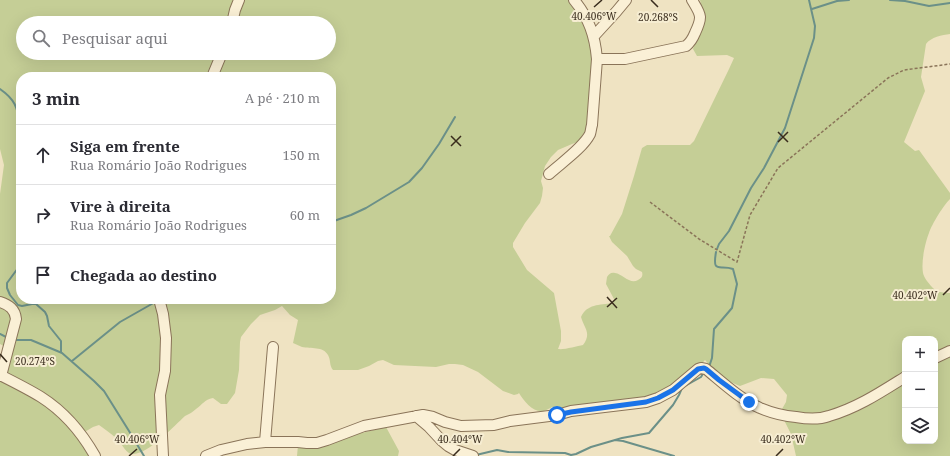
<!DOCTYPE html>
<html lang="pt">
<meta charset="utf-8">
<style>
body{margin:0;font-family:"Noto Serif",serif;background:#f2f2f3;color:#2b2b33}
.controls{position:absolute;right:12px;bottom:12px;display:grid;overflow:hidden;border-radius:8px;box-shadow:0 4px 16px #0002}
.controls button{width:36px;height:36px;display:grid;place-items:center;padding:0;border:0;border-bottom:1px solid #e1e1e2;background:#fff;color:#2b2b33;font:20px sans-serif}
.stop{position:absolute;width:12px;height:12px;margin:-9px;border:3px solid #1a73e8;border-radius:50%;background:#fff}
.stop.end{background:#1a73e8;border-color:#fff;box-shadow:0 1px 4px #0008}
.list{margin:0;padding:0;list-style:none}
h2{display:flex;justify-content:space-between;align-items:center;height:52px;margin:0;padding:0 16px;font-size:17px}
h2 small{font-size:13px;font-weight:400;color:#7c7c81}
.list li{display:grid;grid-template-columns:26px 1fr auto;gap:12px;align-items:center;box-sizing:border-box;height:60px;padding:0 16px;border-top:1px solid #e1e1e2}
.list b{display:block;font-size:15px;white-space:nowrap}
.list p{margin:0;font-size:13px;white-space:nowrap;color:#7c7c81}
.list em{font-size:13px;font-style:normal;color:#7c7c81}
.icon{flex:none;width:22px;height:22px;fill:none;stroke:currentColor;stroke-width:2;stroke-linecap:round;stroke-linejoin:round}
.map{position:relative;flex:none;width:950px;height:456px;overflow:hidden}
.search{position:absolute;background:#fff;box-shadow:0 4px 16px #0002;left:16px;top:16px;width:320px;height:44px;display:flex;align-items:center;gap:10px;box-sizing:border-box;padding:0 14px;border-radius:22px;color:#7c7c81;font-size:15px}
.panel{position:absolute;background:#fff;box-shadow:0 4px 16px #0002;left:16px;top:72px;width:320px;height:232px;border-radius:16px}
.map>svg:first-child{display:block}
</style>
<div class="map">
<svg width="950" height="456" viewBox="0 0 950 456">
<rect width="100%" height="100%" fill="#efe3c2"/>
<path fill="#c5ce96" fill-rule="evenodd" d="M0 0H572L578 8 593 44 590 128 580 141 572 144 558 150 551 157 545 166 541 181 543 188 542 196 540 203 525 223 513 243V247L527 270 554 293 561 331V341L558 349C564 350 577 346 583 345 592 333 584 328 581 317 587 304 599 305 613 303L614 299 606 284 607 277C609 274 611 272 615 273 623 274 630 285 638 280 642 278 643 276 642 272L636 269 633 266 627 256 612 242 609 236H610L622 214 634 176 642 148 647 145H690L694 141 729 69 734 58 727 55 697 56 693 49 704 19 700 0H950V34C942 35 931 37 926 44L921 77 925 91 904 142 915 151 919 150 950 193V199C943 206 932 224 929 233 925 243 921 262 923 273 924 278 928 282 931 286 936 292 942 293 950 293V456H796L791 434 784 420 782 409 786 402 787 395 774 379 761 378 740 386C723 379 717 374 705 360L697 369 680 381 655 393 639 400 560 410 552 407C550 408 547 410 544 411 533 413 524 401 519 393L518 394 514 395 503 391 478 372 463 365 455 364H449L436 367 394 365 383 360 378 361 369 366 358 370H333C329 365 331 360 328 355 323 346 311 349 302 347 299 346 296 344 293 343L298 320 290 315 282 306 275 310 260 315 251 324 241 337 240 342 239 370 235 393 227 404H221L213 398C204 400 203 404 196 409 193 412 189 414 185 416 174 426 147 456 131 454 124 451 122 443 116 438 111 434 105 429 99 425L93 427 78 436 93 456H0V375L11 350 0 344V194L4 165 0 149ZM23 23H329V53H23ZM21 77H331V299H21ZM905 339H935V441H905Z
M386 427 399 451 398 456H297L298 445 321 443Z"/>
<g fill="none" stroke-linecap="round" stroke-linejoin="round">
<path stroke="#6b9088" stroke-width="2" d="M890 0 905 1 929 6 950 3
M812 9 837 1 849 0
M0 89C16 100 17 108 21 126
M331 222 351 215 366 208 409 182 422 168 439 144 455 117
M717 249 719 244 729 231 751 188 764 168 785 128 814 38 815 26 809 0
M21 264 7 283V288L10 295 18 305 22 306 32 304H36L45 312 47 316 49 326 61 341V352
M0 334 8 338
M14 340H31L62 353 94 381 104 391 129 431 144 456
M72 361 120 322 157 301
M709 367 712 358 714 329 732 308 737 284 733 269C720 264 712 275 716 252
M685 386 701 377 704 372
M615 440 623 441 674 456
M476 455 497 450 508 452 565 453 571 455 576 454 591 447 622 438 649 433 673 405 679 395 682 388"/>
<defs>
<path id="minor" d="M232 23 235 10 239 0
M594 36 616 12 626 0
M597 59H625L686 46C691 42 693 38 695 33 703 16 701 15 692 0
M212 77 222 53
M549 174C561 163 583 148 590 134 591 131 591 128 592 125L597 59C595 36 589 18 574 0
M159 299 163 314 166 338 165 371 160 395 163 456
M0 302C9 305 15 309 16 319L1 376
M935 358 950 351
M0 375C14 382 28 389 41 397 63 411 82 433 95 456
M416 416 429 427 442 441 448 446 455 450 473 456
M265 442 273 347
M206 456 221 450 247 444 265 442H298L307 443H317L327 440 364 426 423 415 433 417 445 422 461 426 494 425 510 421 557 415 571 411 646 402 658 398 673 390 698 369 701 368 706 369C723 383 740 399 760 408 772 413 784 416 796 417 807 419 818 420 829 416 857 408 881 392 905 377"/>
</defs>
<use href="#minor" stroke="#8a7459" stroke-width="12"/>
<path stroke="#8a7459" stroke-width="1.5" stroke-dasharray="3 2" stroke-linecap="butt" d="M650 202 699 239 737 262 750 215 778 168 888 78 904 70 950 64"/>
<use href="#minor" stroke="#faf0d6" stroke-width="10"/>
</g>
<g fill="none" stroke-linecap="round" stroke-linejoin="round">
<path stroke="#1a73e8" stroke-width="5" d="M557 415 571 412 646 402 658 398 673 390 698 369 704 368 706 369 719 380 749 402"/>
</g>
<path fill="none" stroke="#392c1d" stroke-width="1.5" d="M651 0 658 7M594 7 602 0M778 132 788 142M451 136 461 146M778 142 788 132M451 146 461 136M943 295 950 288M607 297 617 308M607 307 617 298M0 354 7 362M129 456 137 449M453 456 460 449M776 456 783 449"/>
<g font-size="10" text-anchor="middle" fill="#392c1d" stroke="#f6edd2" stroke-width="4" stroke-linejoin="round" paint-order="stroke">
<text x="594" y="20">40.406°W</text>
<text x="658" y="21">20.268°S</text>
<text x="915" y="299">40.402°W</text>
<text x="35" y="365">20.274°S</text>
<text x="137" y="443">40.406°W</text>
<text x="460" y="443">40.404°W</text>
<text x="783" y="443">40.402°W</text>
</g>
</svg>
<div class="controls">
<button>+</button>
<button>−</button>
<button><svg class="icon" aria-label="layers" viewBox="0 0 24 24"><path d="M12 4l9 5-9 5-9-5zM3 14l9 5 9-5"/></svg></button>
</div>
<div class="stop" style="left:557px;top:415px"></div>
<div class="stop end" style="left:749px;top:402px"></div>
<div class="search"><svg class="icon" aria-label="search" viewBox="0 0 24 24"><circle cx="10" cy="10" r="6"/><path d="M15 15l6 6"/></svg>Pesquisar aqui</div>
<section class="panel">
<h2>3 min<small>A pé · 210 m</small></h2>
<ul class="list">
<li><svg class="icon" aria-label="ahead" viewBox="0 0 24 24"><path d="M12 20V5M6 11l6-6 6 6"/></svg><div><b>Siga em frente</b><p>Rua Romário João Rodrigues</p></div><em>150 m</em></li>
<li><svg class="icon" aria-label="right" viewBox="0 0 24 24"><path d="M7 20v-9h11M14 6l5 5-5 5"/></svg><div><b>Vire à direita</b><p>Rua Romário João Rodrigues</p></div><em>60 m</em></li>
<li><svg class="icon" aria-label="arrive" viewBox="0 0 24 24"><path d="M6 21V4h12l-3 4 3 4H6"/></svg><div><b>Chegada ao destino</b></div></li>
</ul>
</section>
</div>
